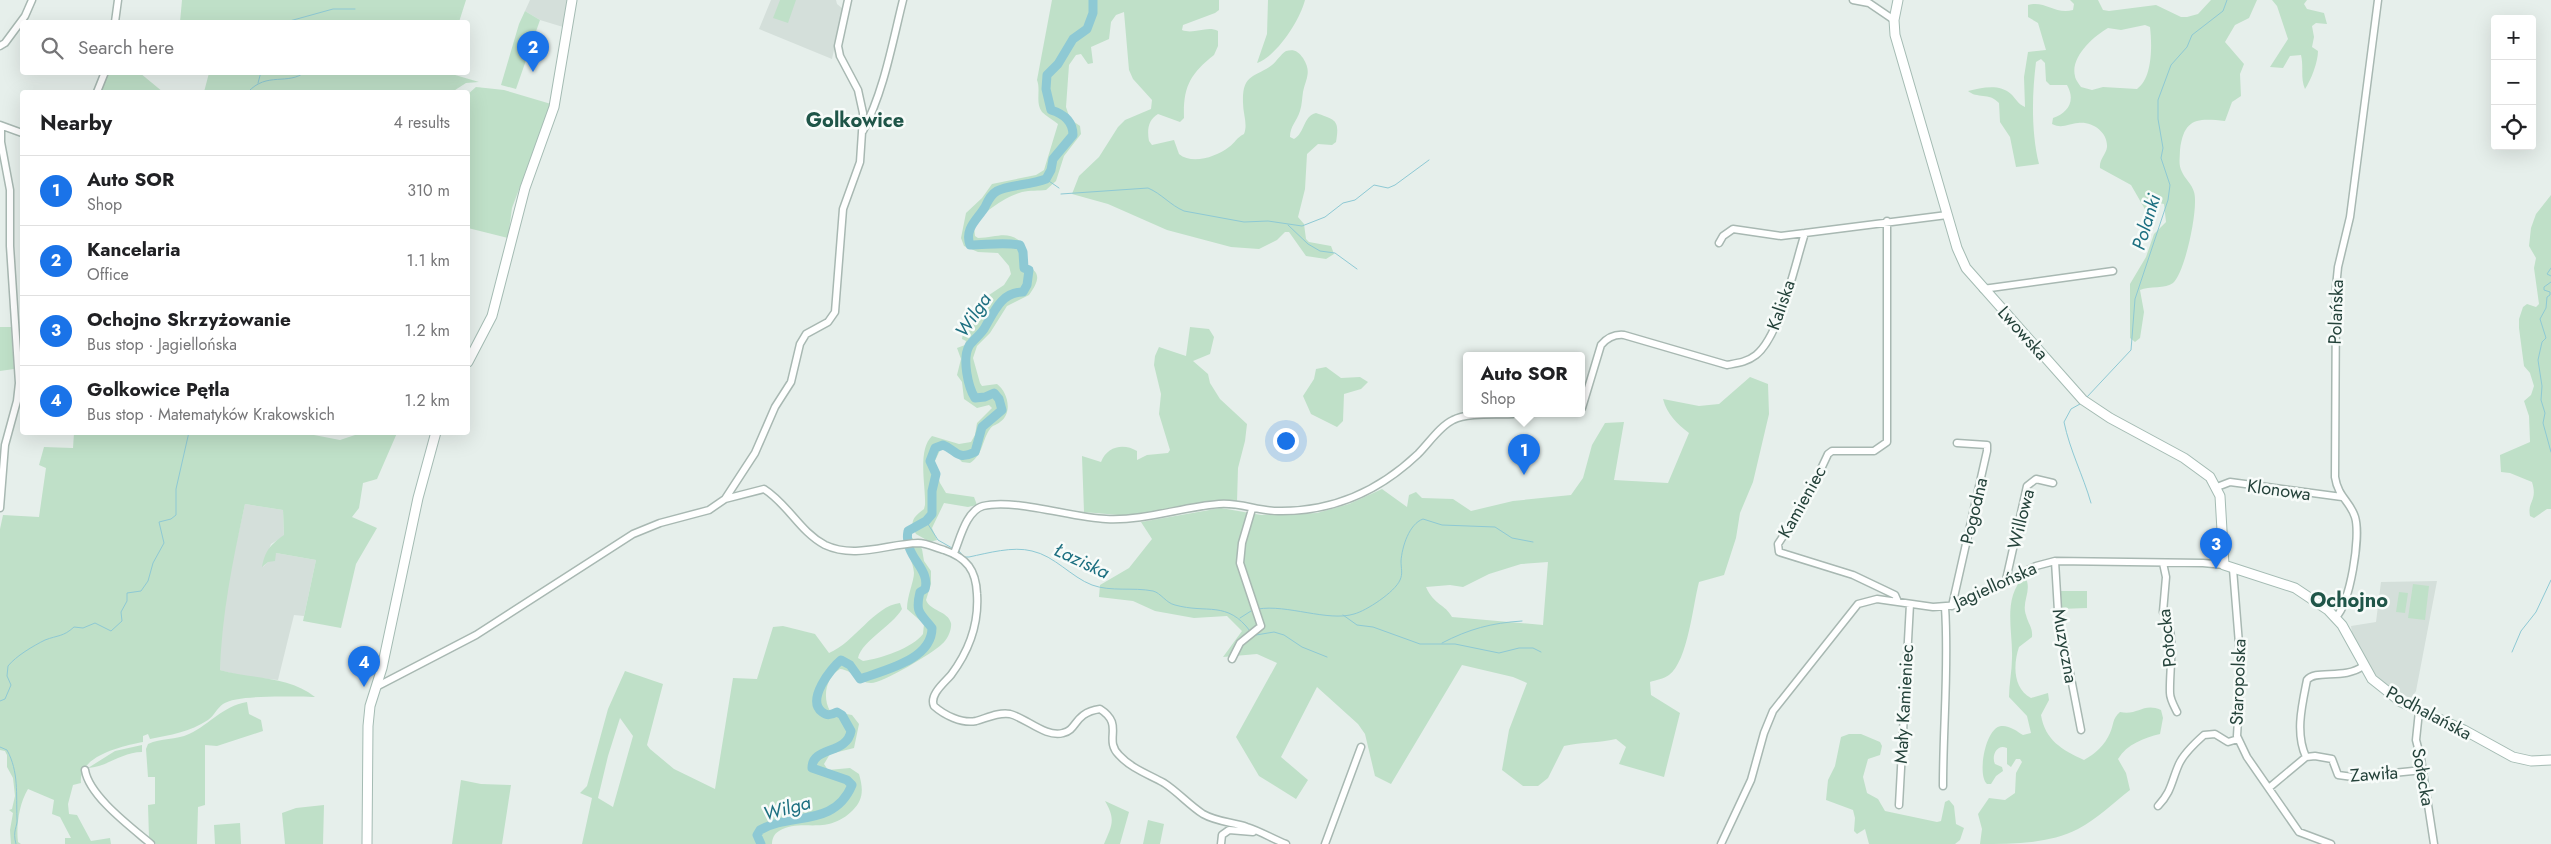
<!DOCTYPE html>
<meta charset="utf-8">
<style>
body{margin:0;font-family:Jost,sans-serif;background:#f2f2f2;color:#202124}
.controls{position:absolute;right:15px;top:15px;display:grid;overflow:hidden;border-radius:5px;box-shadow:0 5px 20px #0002}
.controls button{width:45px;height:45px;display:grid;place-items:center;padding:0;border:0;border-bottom:1px solid #e0e0e0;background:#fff;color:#202124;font:25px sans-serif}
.you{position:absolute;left:1285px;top:440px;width:18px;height:18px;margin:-12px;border:4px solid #fff;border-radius:50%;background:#1a73e8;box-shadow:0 0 0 8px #1a73e833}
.badge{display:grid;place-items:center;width:32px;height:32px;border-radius:50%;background:#1a73e8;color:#fff;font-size:16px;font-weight:700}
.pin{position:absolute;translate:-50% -41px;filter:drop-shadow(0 1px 2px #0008)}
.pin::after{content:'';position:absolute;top:26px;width:18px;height:15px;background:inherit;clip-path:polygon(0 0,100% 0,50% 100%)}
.popup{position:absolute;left:1463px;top:352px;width:122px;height:65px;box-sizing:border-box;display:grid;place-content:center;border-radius:5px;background:#fff;filter:drop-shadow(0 1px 4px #0005);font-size:16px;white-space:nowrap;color:#757577}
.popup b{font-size:19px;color:#202124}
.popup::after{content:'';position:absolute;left:50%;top:100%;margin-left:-10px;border:10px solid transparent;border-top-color:#fff}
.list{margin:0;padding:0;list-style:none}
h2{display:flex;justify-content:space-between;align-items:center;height:65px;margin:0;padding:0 20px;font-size:21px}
h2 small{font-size:16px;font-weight:400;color:#757577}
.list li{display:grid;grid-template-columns:32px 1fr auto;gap:15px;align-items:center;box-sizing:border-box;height:70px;padding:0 20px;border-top:1px solid #e0e0e0}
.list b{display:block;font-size:19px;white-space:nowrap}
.list p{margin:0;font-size:16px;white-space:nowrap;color:#757577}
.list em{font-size:16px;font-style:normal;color:#757577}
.icon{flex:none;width:28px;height:28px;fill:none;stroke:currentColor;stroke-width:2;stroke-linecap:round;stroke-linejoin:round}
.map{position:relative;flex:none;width:2551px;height:844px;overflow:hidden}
.search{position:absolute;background:#fff;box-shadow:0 5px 20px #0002;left:20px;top:20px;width:450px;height:55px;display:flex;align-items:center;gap:12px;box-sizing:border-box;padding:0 18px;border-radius:5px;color:#757577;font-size:19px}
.panel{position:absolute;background:#fff;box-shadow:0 5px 20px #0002;left:20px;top:90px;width:450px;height:345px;border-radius:5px}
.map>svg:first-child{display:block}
</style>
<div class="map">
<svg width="2551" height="844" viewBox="0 0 2551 844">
<rect width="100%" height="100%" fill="#e6efeb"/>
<path fill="#d4dfda" d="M530 0H568L563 27 540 20 525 11Z
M771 0H836L837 4 843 9 832 59 759 29Z
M245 504 283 510 284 536 271 544 263 567 276 553 316 560 304 616 294 615 278 680 241 676 220 670 221 627 229 575Z
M2437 581 2416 691 2411 699 2382 681 2373 672 2352 633 2351 626 2376 622 2381 582Z"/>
<path fill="#bfe0c8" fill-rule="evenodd" d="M182 0H466L459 22H180Z
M780 0H796L788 23 773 18Z
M1052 0H1219V10L1215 13 1183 25 1182 30C1194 35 1207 25 1218 31V46L1214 55C1190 74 1183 87 1184 118L1180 122 1158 114C1148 120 1147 130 1149 141L1152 145 1174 140 1179 154C1192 165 1216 157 1229 147 1235 143 1236 138 1244 134 1248 124 1243 114 1243 103 1242 73 1255 78 1272 65 1277 61 1280 55 1286 51 1294 49 1298 51 1303 58 1312 72 1306 78 1303 92 1302 98 1302 105 1300 111 1297 121 1290 126 1290 137L1294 139C1305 133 1303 116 1316 113 1335 120 1340 119 1336 142L1332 145 1318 144 1307 154 1305 189 1298 217 1304 224 1306 239 1309 242 1331 246 1334 254 1326 259 1306 256 1289 232H1285L1277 240 1259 249 1231 247 1167 230 1108 204 1072 194 1079 176 1099 157 1118 127 1125 120 1151 109 1152 100 1133 79 1129 70 1124 12 1116 15 1111 22 1109 39 1091 47 1093 63 1088 64 1081 54 1076 55 1069 65 1066 107 1070 119 1080 126 1081 134 1064 156 1056 181 1046 190C1039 191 1030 190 1022 192 1007 196 980 213 974 227L975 236 978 238C997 238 1008 229 1023 244L1020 261 1022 265C1042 270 1040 280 1029 295L1007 306 990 333 977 346 973 358 980 383 982 386 997 384C1008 392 1013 413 1000 422 997 425 992 425 990 429 982 440 983 455 970 463L962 462 948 447 941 448 934 463 940 483 946 493 974 497 977 505 968 507 944 503 932 528 937 540 930 542 916 534C908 521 915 516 924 509L925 505C926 487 917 450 932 436L959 444 971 442 975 435 977 423 992 408 989 405 977 408 964 399 962 382 957 375 961 359 957 348 965 345 966 341 962 339 964 326C982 317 979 315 986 297L1004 285 1011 274 1009 266 998 253 978 252 964 246 961 238 966 213 982 198 992 184 1036 175 1044 170 1058 124C1053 120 1046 116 1042 112 1035 103 1041 90 1037 80Z
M1268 0H1305C1300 20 1277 56 1257 63L1267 34Z
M2070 0H2098L2103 10 2109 11 2156 5 2181 17H2187L2198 14 2211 0H2257L2249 18 2235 25 2225 42 2244 64 2240 74 2241 96 2232 102 2225 121C2197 118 2184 118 2180 150 2180 157 2178 165 2182 172 2185 179 2192 184 2194 192 2199 207 2185 273 2173 283 2166 289 2149 286 2140 290L2144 312 2140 338 2135 342 2130 338V284L2146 257 2154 234 2166 222 2164 204 2159 203 2151 210 2146 211 2131 185 2100 168C2099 159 2106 155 2107 147 2108 132 2092 121 2078 123 2068 124 2062 129 2052 124L2053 118C2068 113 2076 101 2067 85H2050L2046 81 2045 63 2041 59 2036 62C2032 94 2031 132 2039 164L2016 167 2010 137 2000 122 1999 103C1989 92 1977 99 1968 91 1981 88 1999 83 2011 94 2016 99 2018 104 2025 107L2024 77 2028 52 2046 50 2038 23 2028 17V5C2045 0 2055 15 2073 10L2074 4ZM2145 25 2150 27C2152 44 2153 78 2137 89L2103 87 2092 90 2081 87C2079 84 2075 79 2075 76 2070 57 2094 36 2108 28L2121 30Z
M2272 0H2307L2304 4 2307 9 2324 13 2327 24 2316 23 2312 26 2314 37 2312 47 2318 51C2318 62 2311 80 2305 89 2300 77 2304 68 2301 55L2290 56 2283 68 2270 67 2288 39 2277 6Z
M525 11 540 20 516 89 501 85 519 24Z
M107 72 140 73 163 92H99Z
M209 73 445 72 479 82 466 83 452 92H204Z
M476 87 504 90 551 104 512 208 508 238 468 228V94Z
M2551 195V509H2547L2534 518 2530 516C2527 501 2538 501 2532 482L2510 473 2501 472 2500 455 2530 442 2529 416 2524 401 2531 395 2534 386 2530 373 2524 366 2519 328V319L2523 307 2527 304 2536 307 2539 304 2534 268 2536 258 2529 246 2531 228 2536 214Z
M0 327H11L14 369 0 371Z
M1190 327 1209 329 1214 337 1210 354 1193 361 1208 374 1210 383 1220 399 1247 424 1245 441 1238 468 1237 502 1130 516 1084 512 1082 456 1101 462C1107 446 1124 443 1137 451V460L1147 455 1168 453 1170 450 1159 414 1161 394 1154 365 1155 356 1159 347 1186 356Z
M1326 367 1341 378 1360 377 1368 382 1361 389 1344 394 1343 421 1337 427 1311 414 1303 396 1314 379 1316 369Z
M1750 377 1768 384 1769 414 1753 482 1740 513 1736 538 1724 575 1699 582C1693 604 1688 661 1669 675 1664 679 1655 680 1650 682L1651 695 1680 713 1664 777 1619 764 1626 747 1616 739C1599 743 1582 742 1564 746L1548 778 1538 786H1523L1502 770 1509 730 1527 683 1513 677 1462 665 1391 784 1375 776 1365 734 1358 724 1317 687 1281 757 1308 780 1296 799 1259 776 1236 737 1277 663 1257 654 1223 657 1242 631 1227 616 1194 618 1155 611 1133 601 1099 597 1100 585 1129 568 1152 539 1141 522 1221 508 1261 515 1317 513 1349 504 1382 489 1407 507 1409 495 1416 492 1422 498 1453 499 1471 511 1513 501 1571 495 1583 478 1592 445 1605 423 1624 422 1614 480 1668 483 1689 433C1677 424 1667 414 1663 399L1699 406 1719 404ZM1548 562 1543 625 1452 617C1445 604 1434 605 1426 587L1450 585 1463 587 1489 574 1521 564Z
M314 432V435L340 440 361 433H397L377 479 363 483 359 508 352 517 377 528 356 564 341 628 303 621 316 560 276 553 275 561 268 562 262 567C265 551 270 545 284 535L283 510 245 504C233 560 222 612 220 670 251 679 289 676 315 697 296 697 237 694 223 704 217 708 214 716 208 720 190 732 170 735 150 739L148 734 143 736V742C122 746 78 756 81 783L73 785 68 804 69 814 77 815 91 841 110 838 111 844H65V838H71L60 817 52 814 54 800 28 789C19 804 16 826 18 842L21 844H11L10 830 13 813 9 810 12 809 15 796 13 778 7 767V755L5 751 0 750V529L3 515 39 517 46 468 39 465 44 447 73 448 74 433Z
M909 534 922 549 924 561 931 571V584L926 600C930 611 948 611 951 623 952 630 947 640 942 644 933 653 883 683 871 683 858 683 853 670 840 669 826 677 822 697 830 711L852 715 859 724 854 748 830 754 824 764 828 770 850 768 859 774C863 788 864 799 853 810 826 837 802 817 779 831 774 834 772 839 772 844H582L592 798 580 793 587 786 608 709 625 671 663 684 647 745 650 749 674 769 715 789 733 678 757 679 773 627 783 626 815 634 829 653C854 643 874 606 900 603L902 609C892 626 862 641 858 658L863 661C879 659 913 648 923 634L924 624 907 609C907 596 914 581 914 573 913 557 903 554 909 534ZM620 718 633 736 613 807 598 798 608 756Z
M2025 576C2033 591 2021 601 2026 615 2028 624 2033 627 2032 637L2019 647C2013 665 2013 688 2031 698L2048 693 2049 700 2041 715C2045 740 2062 750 2084 760 2095 754 2105 745 2110 733 2114 724 2112 719 2120 712 2138 716 2143 702 2161 710L2163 718 2160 734C2144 738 2127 744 2118 759L2126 773 2130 790C2113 803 2097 819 2078 829 2049 844 2012 844 1980 844L1982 829 1978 814 1989 798 2005 800 2015 793 2016 773 2022 762 2020 759H2016L2011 767 2007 764V748C1997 743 1991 756 1995 764L2002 767 2003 771 1996 776 1991 784H1987C1977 776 1985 728 2001 726 2009 725 2017 731 2023 735L2031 733 2027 716 2009 697C2009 684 2012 671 2012 658 2013 631 2002 597 2025 576Z
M2413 584 2429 586 2425 620 2408 618Z
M2060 591H2087V608L2060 609Z
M2399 592 2408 593 2405 613 2396 612Z
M247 702 249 714 261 720 263 731 217 746 205 745V805L198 807 197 844H156L149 838 148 805 155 804V777H148L146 749 148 744C161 738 176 740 189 734 212 723 221 707 247 702Z
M1849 734H1861L1880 742 1882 746 1880 755 1868 759 1863 777 1867 793 1878 799 1885 811 1937 822 1941 821 1945 802 1949 800 1954 806 1956 824 1964 828 1960 840 1955 844H1869L1865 829 1857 834 1854 831 1855 818 1853 810 1826 800 1828 780 1835 766 1841 737Z
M142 745V752C122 752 107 767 88 768L115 751Z
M461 780 481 784 511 785 502 844H452Z
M1105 801 1129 812 1120 844H1104C1112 825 1116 820 1105 801Z
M324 805 323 844H285L282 813 296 808Z
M1148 820 1164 824 1160 844H1143Z
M240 823 241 844H215L214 825Z"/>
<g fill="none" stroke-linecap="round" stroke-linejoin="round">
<path stroke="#8ec9d4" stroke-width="1" d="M286 22 333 9H355
M258 83 261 72
M248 92C267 71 288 86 305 72
M1046 179 1059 188
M1061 194 1148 188C1162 194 1170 205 1184 211L1244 222 1268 221 1302 226 1325 217 1343 203 1355 200 1374 185 1388 188 1395 185 1429 160
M1288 225 1308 244 1320 251 1335 253 1357 269
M2551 268 2547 274 2551 276
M2551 282 2544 287V290L2550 292V295L2547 297 2546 308 2540 319 2546 338 2542 342 2538 360 2542 386 2541 400 2545 413 2543 423 2551 452
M2087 397 2131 350 2135 299 2168 200 2170 185 2161 158 2163 148 2158 119V100L2171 65 2187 47 2192 35 2223 11 2227 0
M2080 404 2071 409 2064 422C2070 451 2083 475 2091 503
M926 521 938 540 952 548
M959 551 964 557H969C988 553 1013 546 1032 551 1055 556 1071 577 1092 585 1111 592 1133 587 1153 591 1161 593 1166 603 1175 605 1207 614 1227 600 1250 631
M1258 609C1287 604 1328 622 1354 614 1366 611 1395 592 1400 580 1403 574 1401 568 1401 561 1402 547 1409 524 1423 519L1442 525 1495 527 1512 538 1533 542
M1343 615 1357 625 1373 627 1420 644H1455L1499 653 1519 648H1533L1541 652
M1240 618 1251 611
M1256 635 1274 632 1284 635 1302 647 1327 657
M1442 643C1469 629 1491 623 1522 621
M2512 652 2521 631 2536 612 2551 580
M0 701 5 699 11 685 7 676 8 666C16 656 33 646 45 640 58 635 63 637 74 627L83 628 95 623 111 631 122 621 121 612 127 601V593L141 591 148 581 153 563 164 543 159 522 171 519 176 515V489L189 432
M0 747 7 750C19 772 16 794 17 818 18 827 12 830 16 844"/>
<path stroke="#8ec9d4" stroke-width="9" d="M761 844 757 835 760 830C791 812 834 828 852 785L847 780 812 768C812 746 847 755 851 731L842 715 837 712C831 715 827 716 822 712 806 700 831 668 841 660L850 665 860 679C884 670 932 660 932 628 920 613 915 613 920 592L925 589C931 568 903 557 908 531L926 521 932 514V491L936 474 930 461 935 448 943 445C957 450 956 461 975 452L982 427 1002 410 999 399 994 393 985 397 975 398C968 387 962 359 969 346 973 340 980 335 984 329 994 312 1001 292 1023 292L1027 285 1029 270 1024 268 1023 252 1020 245C1003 242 987 245 970 245 964 228 978 219 985 207 988 201 990 195 997 191 1008 185 1031 185 1046 179L1051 170 1053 159 1073 135C1073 121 1064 114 1051 110L1046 89 1047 75 1058 64 1073 39 1087 29 1093 13V0"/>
<defs>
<path id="street" d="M1853 0 1869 3 1894 20
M115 22 118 0
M0 46 5 43 25 16 32 0
M97 92 105 72
M0 125 22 133
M863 131C884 91 892 44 903 0
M1887 221V442L1874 451H1832L1828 454 1806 501 1778 544 1779 552 1853 575 1895 595 1898 602
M1719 243 1723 236 1733 229 1781 236 1805 233
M1983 289 2113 271
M1582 408 1601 345C1607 338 1614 334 1624 335L1727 365C1738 363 1747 362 1756 355 1780 336 1795 264 1805 233L1947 215
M2217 487 2230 482 2342 497
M725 499 764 489C788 504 800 532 825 545 855 559 887 544 918 543 927 543 936 548 944 550 967 558 976 570 977 594 979 624 969 651 951 675 944 683 929 695 934 706 944 715 962 724 976 721 987 718 998 712 1010 714 1026 718 1046 738 1063 733 1078 730 1073 713 1100 709 1125 725 1103 739 1119 755 1132 769 1148 774 1164 783 1178 792 1189 805 1203 814 1217 822 1232 822 1247 827 1260 831 1273 839 1286 844
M0 508 5 445 17 401 19 383 10 246V190L1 142V126
M954 553C960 539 966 511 983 506 1014 498 1073 518 1106 519 1145 521 1181 507 1219 504 1239 502 1258 511 1278 511 1333 512 1379 491 1418 454 1429 443 1440 426 1453 420 1467 412 1498 415 1513 414
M2055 561 2058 611 2081 730
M2163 563 2166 577 2163 612C2177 630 2169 670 2170 693 2170 699 2174 706 2177 712
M2233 569 2241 669 2237 736 2247 757 2299 832 2331 844
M2006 580 2027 486 2036 479 2053 483
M1952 606 1987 451V445L1957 443
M2336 617C2350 604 2361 536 2355 517 2350 501 2338 497 2335 477L2336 287 2338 267 2350 217 2378 0
M1232 659 1240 643 1261 626 1240 563 1242 543 1252 509
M376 687 476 635 633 534 660 523 709 510 725 499 755 453 775 407 791 382 800 344 806 334 828 322 835 312 843 209 860 162 862 132 863 113 858 90 840 56 838 46 848 0
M2419 711 2416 740 2421 759 2434 844
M2306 757C2295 733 2302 705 2307 680 2315 669 2345 680 2363 666
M2306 757 2315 756 2332 759 2338 775 2353 777 2423 770
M85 770C89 796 131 827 151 844
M1943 786C1943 726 1949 666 1945 607
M2270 787 2306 757
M1899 805 1910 604
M2158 806C2172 791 2171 782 2179 764 2184 753 2195 743 2204 735L2215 734 2228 742 2238 739
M1221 844 1222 835 1229 830 1253 832
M1325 844 1361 747
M1721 844 1751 780 1764 733 1773 711 1858 604 1877 599 1933 607 1959 605 2036 566 2055 561 2203 563 2224 565"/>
<path id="secondary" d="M1898 0 1894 20 1895 35 1957 248 1966 268 2083 400 2110 418 2184 458 2210 477 2220 496 2224 565 2295 588 2328 610 2342 625 2372 679 2401 702 2464 730 2513 757 2531 761 2551 760
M468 362 492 316 525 188 554 107 572 0
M367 844 368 726 370 706 382 668 418 498 436 432"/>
</defs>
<use href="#street" stroke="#a8b8b2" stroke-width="9"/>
<use href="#secondary" stroke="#a4bbb3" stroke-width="11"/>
<use href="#street" stroke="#fff" stroke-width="6"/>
<use href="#secondary" stroke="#fff" stroke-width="9"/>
</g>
<g text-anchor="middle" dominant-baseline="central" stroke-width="5" stroke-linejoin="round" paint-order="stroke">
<g font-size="18" fill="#24423a" stroke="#f7fbf9">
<text transform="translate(1781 305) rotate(-71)">Kaliska</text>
<text transform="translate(2336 312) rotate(-88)">Polańska</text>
<text transform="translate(2023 333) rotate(48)">Lwowska</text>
<text transform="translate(2279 490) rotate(8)">Klonowa</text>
<text transform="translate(1802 502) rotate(-61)">Kamieniec</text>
<text transform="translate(1974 511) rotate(-77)">Pogodna</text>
<text transform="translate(2021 519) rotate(-76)">Willowa</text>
<text transform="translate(1995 585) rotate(-24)">Jagiellońska</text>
<text transform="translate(2167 638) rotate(-96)">Potocka</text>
<text transform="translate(2065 646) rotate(80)">Muzyczna</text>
<text transform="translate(2238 682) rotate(-88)">Staropolska</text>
<text transform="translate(1904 704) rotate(-87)">Mały Kamieniec</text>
<text transform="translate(2429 713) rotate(28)">Podhalańska</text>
<text transform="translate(2374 774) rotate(-4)">Zawiła</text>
<text transform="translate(2423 777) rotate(80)">Sołecka</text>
</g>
<g font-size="19" font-style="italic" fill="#1c6f80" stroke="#f7fbf9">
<text transform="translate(2146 222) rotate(-73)">Polanki</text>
<text transform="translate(973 315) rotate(-56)">Wilga</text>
<text transform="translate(1082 561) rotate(25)">Łaziska</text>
<text transform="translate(787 808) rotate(-15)">Wilga</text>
</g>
<g font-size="20" font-weight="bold" fill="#1f5548" stroke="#f7fbf9">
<text x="855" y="120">Golkowice</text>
<text x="2349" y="600">Ochojno</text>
</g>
</g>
</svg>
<div class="controls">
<button>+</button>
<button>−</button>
<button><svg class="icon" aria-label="locate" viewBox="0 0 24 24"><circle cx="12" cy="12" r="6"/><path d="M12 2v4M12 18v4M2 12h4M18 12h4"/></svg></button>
</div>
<div class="you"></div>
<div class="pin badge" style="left:1524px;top:475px">1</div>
<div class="popup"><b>Auto SOR</b>Shop</div>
<div class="pin badge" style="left:533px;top:72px">2</div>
<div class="pin badge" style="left:2216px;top:569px">3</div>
<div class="pin badge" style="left:364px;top:687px">4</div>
<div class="search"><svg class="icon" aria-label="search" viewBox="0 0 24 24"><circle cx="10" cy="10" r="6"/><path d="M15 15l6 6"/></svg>Search here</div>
<section class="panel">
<h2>Nearby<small>4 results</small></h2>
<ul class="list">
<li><span class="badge">1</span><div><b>Auto SOR</b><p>Shop</p></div><em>310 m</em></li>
<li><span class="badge">2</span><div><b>Kancelaria</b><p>Office</p></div><em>1.1 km</em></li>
<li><span class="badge">3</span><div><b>Ochojno Skrzyżowanie</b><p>Bus stop · Jagiellońska</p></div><em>1.2 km</em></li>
<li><span class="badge">4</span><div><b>Golkowice Pętla</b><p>Bus stop · Matematyków Krakowskich</p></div><em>1.2 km</em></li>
</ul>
</section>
</div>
